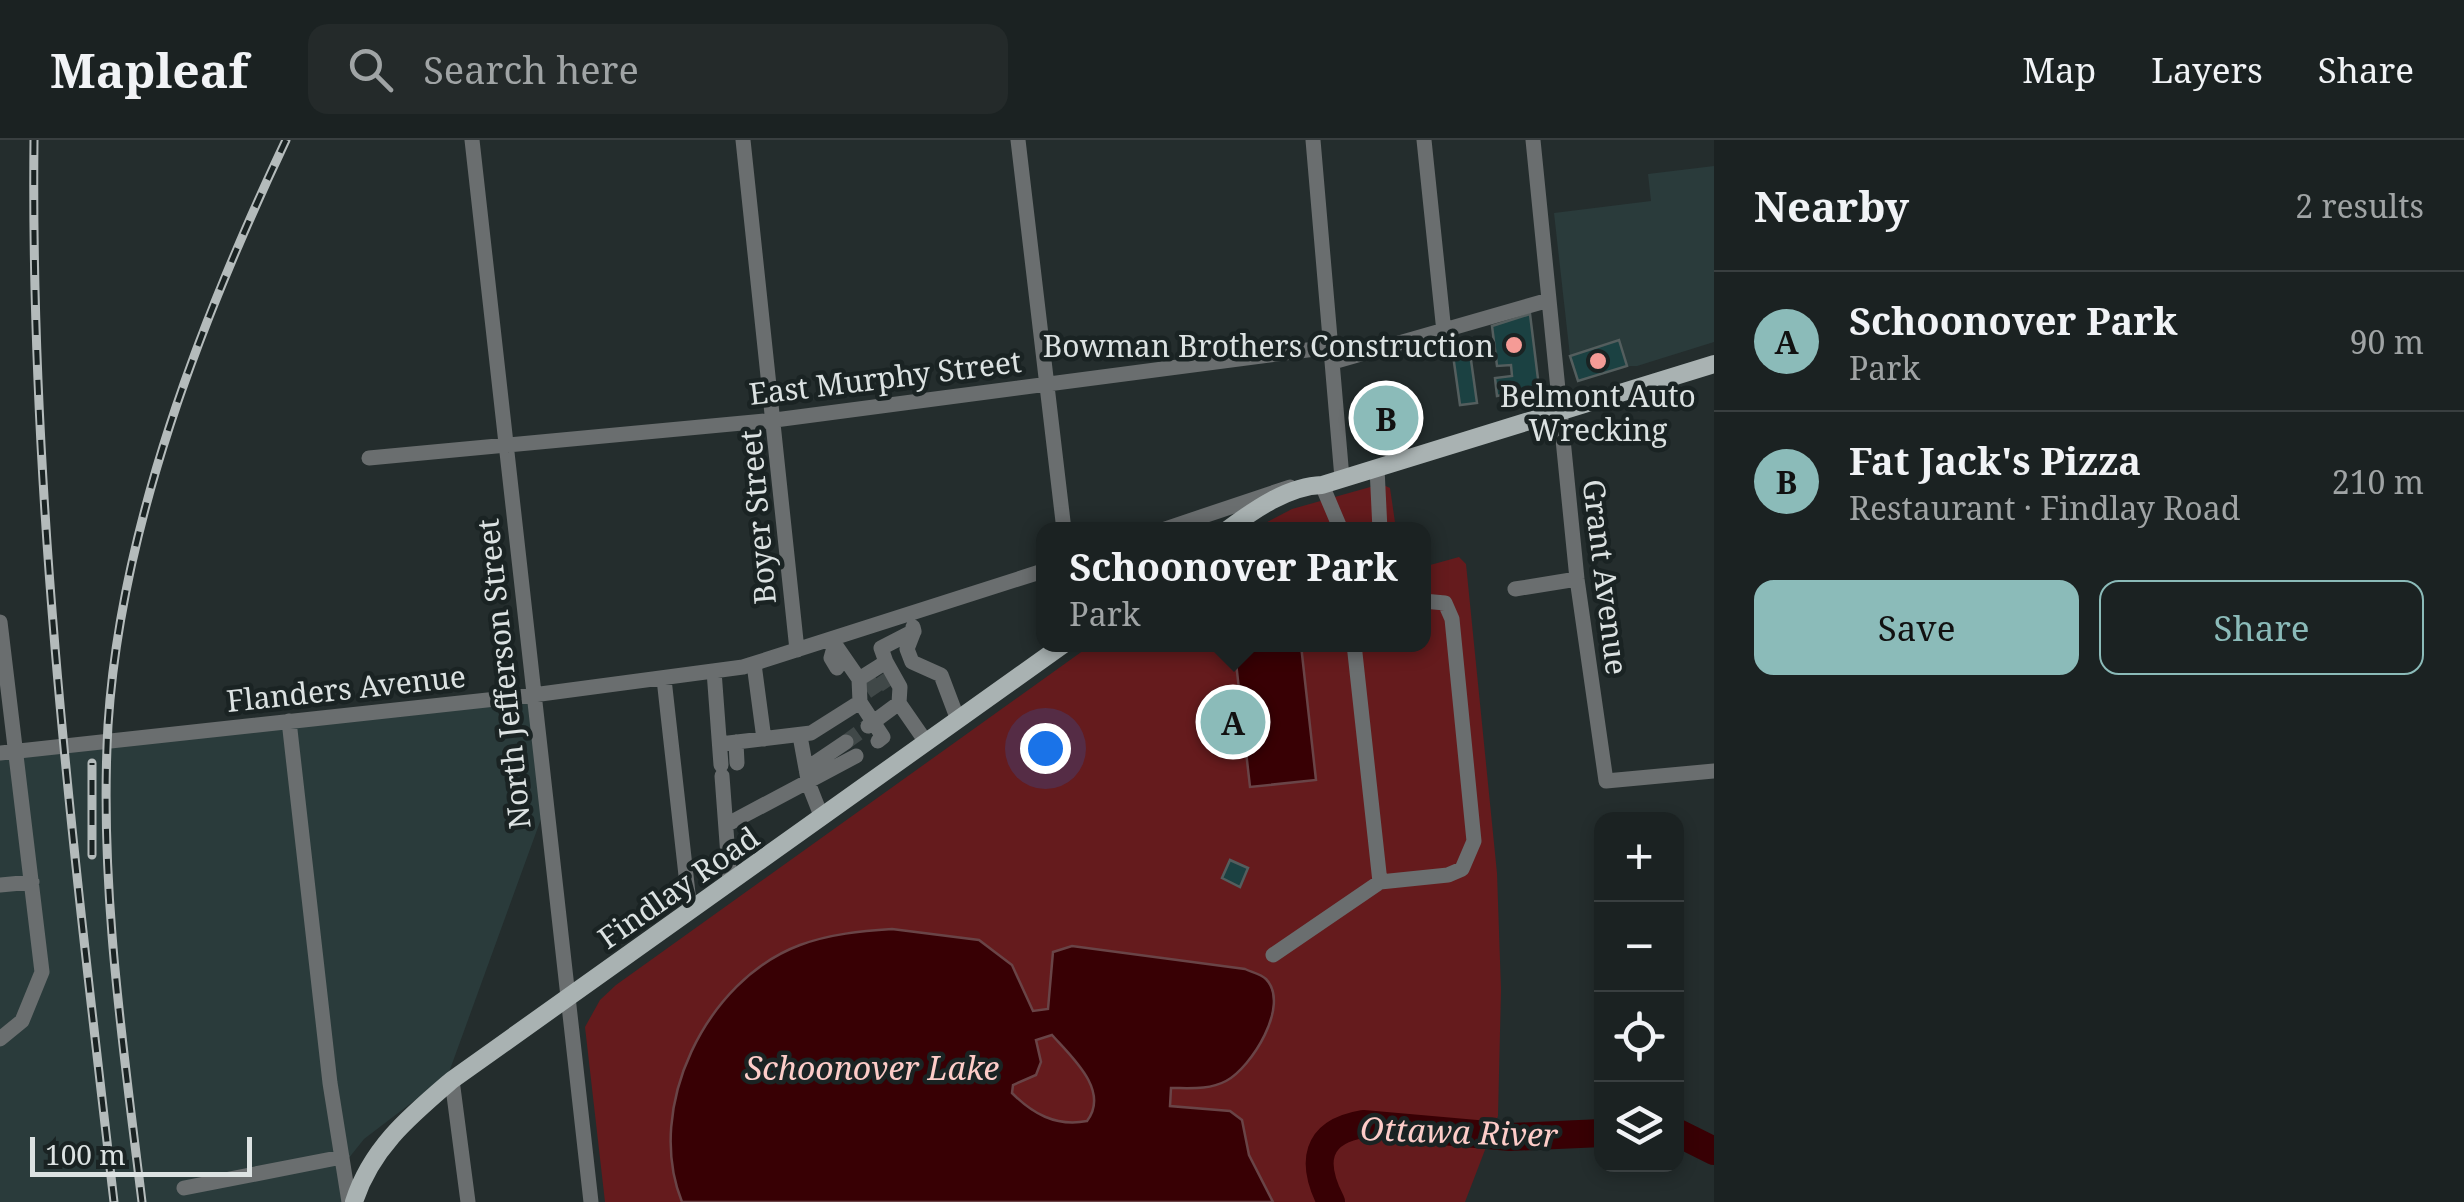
<!DOCTYPE html>
<meta charset="utf-8">
<style>
body{margin:0;font-family:"Noto Serif",serif;background:#242a2a;color:#f1f3f6}
.controls{position:absolute;right:30px;bottom:30px;display:grid;overflow:hidden;border-radius:20px;box-shadow:0 5px 15px #0003}
.controls button{width:90px;height:90px;display:grid;place-items:center;padding:0;border:0;border-bottom:2px solid #393f40;background:#1b2222;color:#f1f3f6;font:50px sans-serif}
.scale{position:absolute;left:30px;bottom:25px;width:222px;box-sizing:border-box;padding-left:10px;border:5px solid #dce2e2;border-top:0;font-size:28px;line-height:35px;white-space:nowrap;color:#dce2e2;-webkit-text-stroke:8px #1a2323;paint-order:stroke}
.you{position:absolute;left:1045px;top:608px;width:35px;height:35px;margin:-25px;border:8px solid #fff;border-radius:50%;background:#1a73e8;box-shadow:0 0 0 15px #1a73e833}
.badge{display:grid;place-items:center;width:65px;height:65px;border-radius:50%;background:#8bbbb9;color:#111;font-size:32px;font-weight:700}
.pin{position:absolute;translate:-50% -50%;border:5px solid #fff;box-shadow:0 2px 10px #0006}
.popup{position:absolute;left:1036px;top:382px;width:395px;height:130px;box-sizing:border-box;display:grid;place-content:center;border-radius:20px;background:#1b2222;filter:drop-shadow(0 2px 8px #0005);font-size:32px;white-space:nowrap;color:#a0a4a5}
.popup b{font-size:38px;color:#f1f3f6}
.popup::after{content:'';position:absolute;left:50%;top:100%;margin-left:-20px;border:20px solid transparent;border-top-color:#1b2222}
.list{margin:0;padding:0;list-style:none}
h2{display:flex;justify-content:space-between;align-items:center;height:130px;margin:0;padding:0 40px;font-size:42px}
h2 small{font-size:32px;font-weight:400;color:#a0a4a5}
.list li{display:grid;grid-template-columns:65px 1fr auto;gap:30px;align-items:center;box-sizing:border-box;height:140px;padding:0 40px;border-top:2px solid #393f40}
.list b{display:block;font-size:38px;white-space:nowrap}
.list p{margin:0;font-size:32px;white-space:nowrap;color:#a0a4a5}
.list em{font-size:32px;font-style:normal;color:#a0a4a5}
.actions{display:flex;gap:20px;padding:30px 40px}
.actions a{flex:1;padding:22px 0;border:2px solid #8bbbb9;border-radius:20px;text-align:center;font-size:35px;color:#8bbbb9}
.actions .main{background:#8bbbb9;color:#111}
.icon{flex:none;width:55px;height:55px;fill:none;stroke:currentColor;stroke-width:2;stroke-linecap:round;stroke-linejoin:round}
.map{position:relative;flex:none;width:1714px;height:1062px;overflow:hidden}
header{display:flex;align-items:center;gap:60px;box-sizing:border-box;height:140px;padding:0 50px;background:#1b2222;border-bottom:2px solid #393f40}
header strong{font-size:48px}
nav{display:flex;gap:55px;margin-inline-start:auto;font-size:35px}
.search{width:700px;height:90px;background:#242a2a;display:flex;align-items:center;gap:25px;box-sizing:border-box;padding:0 35px;border-radius:20px;color:#a0a4a5;font-size:38px}
main{display:flex}
aside{flex:1;background:#1b2222}
.map>svg:first-child{display:block}
</style>
<header>
<strong>Mapleaf</strong>
<div class="search"><svg class="icon" aria-label="search" viewBox="0 0 24 24"><circle cx="10" cy="10" r="6"/><path d="M15 15l6 6"/></svg>Search here</div>
<nav><a>Map</a><a>Layers</a><a>Share</a></nav>
</header>
<main>
<div class="map">
<svg width="1714" height="1062" viewBox="0 0 1714 1062">
<rect width="100%" height="100%" fill="#242d2d"/>
<path fill="#2a3b3b" d="M1714 26V202L1637 226H1627L1618 201 1570 216 1554 73 1651 61 1648 34Z
M533 555 545 668 448 935 364 999 348 1019 350 1062H0V613Z"/>
<path fill="#651b1d" d="M1381 344 1390 348 1396 389 1252 390 1292 369Z
M1459 417 1466 424 1497 733 1501 850 1498 976 1465 1062H605L585 887 600 860 616 845 1091 505 1423 504V427Z"/>
<path fill="#380004" stroke="#694447" stroke-width="2.5" fill-rule="evenodd" d="M1234 505H1301L1316 640 1250 647Z
M892 789 979 800 1012 825 1033 871 1048 869 1053 812 1072 806 1245 829C1251 832 1261 834 1266 839 1291 865 1251 928 1226 941 1209 950 1190 948 1171 948L1170 966 1230 971 1242 980 1249 1015 1273 1062H682C644 968 706 840 800 805 830 794 861 791 892 789ZM1052 895C1072 917 1110 951 1087 981 1055 987 1032 973 1012 953L1013 945 1036 935 1041 922 1036 900Z"/>
<g fill="none" stroke-linecap="round" stroke-linejoin="round">
<path stroke="#380004" stroke-width="28" d="M1676 992 1714 1011
M1331 1062C1311 1023 1315 992 1363 984L1510 997 1602 993"/>
</g>
<path fill="#1b4142" stroke="#545e5e" stroke-width="2.5" d="M1530 174 1539 247 1497 256 1495 238 1512 236 1511 225 1497 226 1492 186Z
M1619 200 1627 226 1578 241 1570 216Z
M1470 213 1477 263 1460 265 1453 215Z
M1414 260 1418 289 1357 296 1353 267Z
M1230 720 1248 728 1240 747 1222 738Z"/>
<g fill="none" stroke-linecap="round" stroke-linejoin="round">
<path stroke="#404848" stroke-width="15" stroke-dasharray="15 8" stroke-linecap="butt" d="M881 535 889 547
M869 541 879 556
M846 602 868 586"/>
<path stroke="#6a6e6f" stroke-width="15" d="M472 0 591 1062
M743 0 797 510
M1018 0 1064 390
M1313 0 1342 338
M1424 0 1444 192
M1533 0 1577 439 1606 641 1714 631
M1333 222 1549 160
M369 318 775 280 1330 207
M1377 328 1380 390
M1322 345 1341 390
M1162 390 1290 347
M1515 449 1577 439
M0 482 42 832 22 881 0 899
M914 491 907 509 912 522 941 535 958 580
M832 500 859 539 860 562
M835 504 831 518 837 528
M1354 504 1380 742
M886 522 881 508 914 491 913 487
M754 524 764 599
M714 531 721 625
M664 539 690 771
M859 539 886 522 900 547 899 563
M289 581 330 943 349 1062
M868 586 899 563 926 602
M800 596 809 645 822 678
M736 602 737 623
M720 604 811 593 860 562 883 597 878 601
M0 613 533 555 743 527 1043 431
M806 629 846 602
M722 636 730 743
M726 685 856 616
M0 745 32 742
M1273 815 1380 742 1448 735 1462 729 1474 701 1452 479 1445 463 1423 461
M452 940 468 1062
M184 1048 342 1017"/>
<path stroke="#a9b2b2" stroke-width="18" d="M1227 390C1254 370 1288 346 1322 345L1714 224
M354 1062C371 1008 410 976 452 940L1064 504"/>
<defs>
<path id="rail" d="M34 0C30 357 73 708 114 1062
M92 715V623
M142 1062C123 905 99 744 108 585 121 385 201 180 286 0"/>
</defs>
<use href="#rail" stroke="#b4bbbb" stroke-width="9"/>
<use href="#rail" stroke="#1a2323" stroke-width="5" stroke-dasharray="15" stroke-linecap="butt"/>
</g>
<g fill="#f59b96" stroke="#1a2323" stroke-width="4">
<circle cx="1514" cy="205" r="10"/>
<circle cx="1598" cy="221" r="10"/>
</g>
<g text-anchor="middle" dominant-baseline="central" stroke-width="9" stroke-linejoin="round" paint-order="stroke">
<g font-size="30" fill="#dce2e2" stroke="#1a2323" text-anchor="end">
<text x="1494" y="205">Bowman Brothers Construction</text>
<text x="1598" y="255" text-anchor="middle">Belmont Auto<tspan x="1598" dy="34">Wrecking</tspan></text>
</g>
<g font-size="30" fill="#dce2e2" stroke="#1a2323">
<text transform="translate(885 237) rotate(-7)">East Murphy Street</text>
<text transform="translate(757 377) rotate(-95)">Boyer Street</text>
<text transform="translate(1606 437) rotate(83)">Grant Avenue</text>
<text transform="translate(503 534) rotate(-96)">North Jefferson Street</text>
<text transform="translate(346 548) rotate(-6)">Flanders Avenue</text>
<text transform="translate(678 747) rotate(-35)">Findlay Road</text>
</g>
<g font-size="32" font-style="italic" fill="#fdccc8" stroke="#1a2323">
<text x="872" y="927">Schoonover Lake</text>
<text transform="translate(1459 991) rotate(2)">Ottawa River</text>
</g>
</g>
</svg>
<div class="controls">
<button>+</button>
<button>−</button>
<button><svg class="icon" aria-label="locate" viewBox="0 0 24 24"><circle cx="12" cy="12" r="6"/><path d="M12 2v4M12 18v4M2 12h4M18 12h4"/></svg></button>
<button><svg class="icon" aria-label="layers" viewBox="0 0 24 24"><path d="M12 4l9 5-9 5-9-5zM3 14l9 5 9-5"/></svg></button>
</div>
<div class="scale">100 m</div>
<div class="you"></div>
<div class="pin badge" style="left:1233px;top:582px">A</div>
<div class="popup"><b>Schoonover Park</b>Park</div>
<div class="pin badge" style="left:1386px;top:278px">B</div>
</div>
<aside>
<h2>Nearby<small>2 results</small></h2>
<ul class="list">
<li><span class="badge">A</span><div><b>Schoonover Park</b><p>Park</p></div><em>90 m</em></li>
<li><span class="badge">B</span><div><b>Fat Jack's Pizza</b><p>Restaurant · Findlay Road</p></div><em>210 m</em></li>
</ul>
<div class="actions"><a class="main">Save</a><a>Share</a></div>
</aside>
</main>
